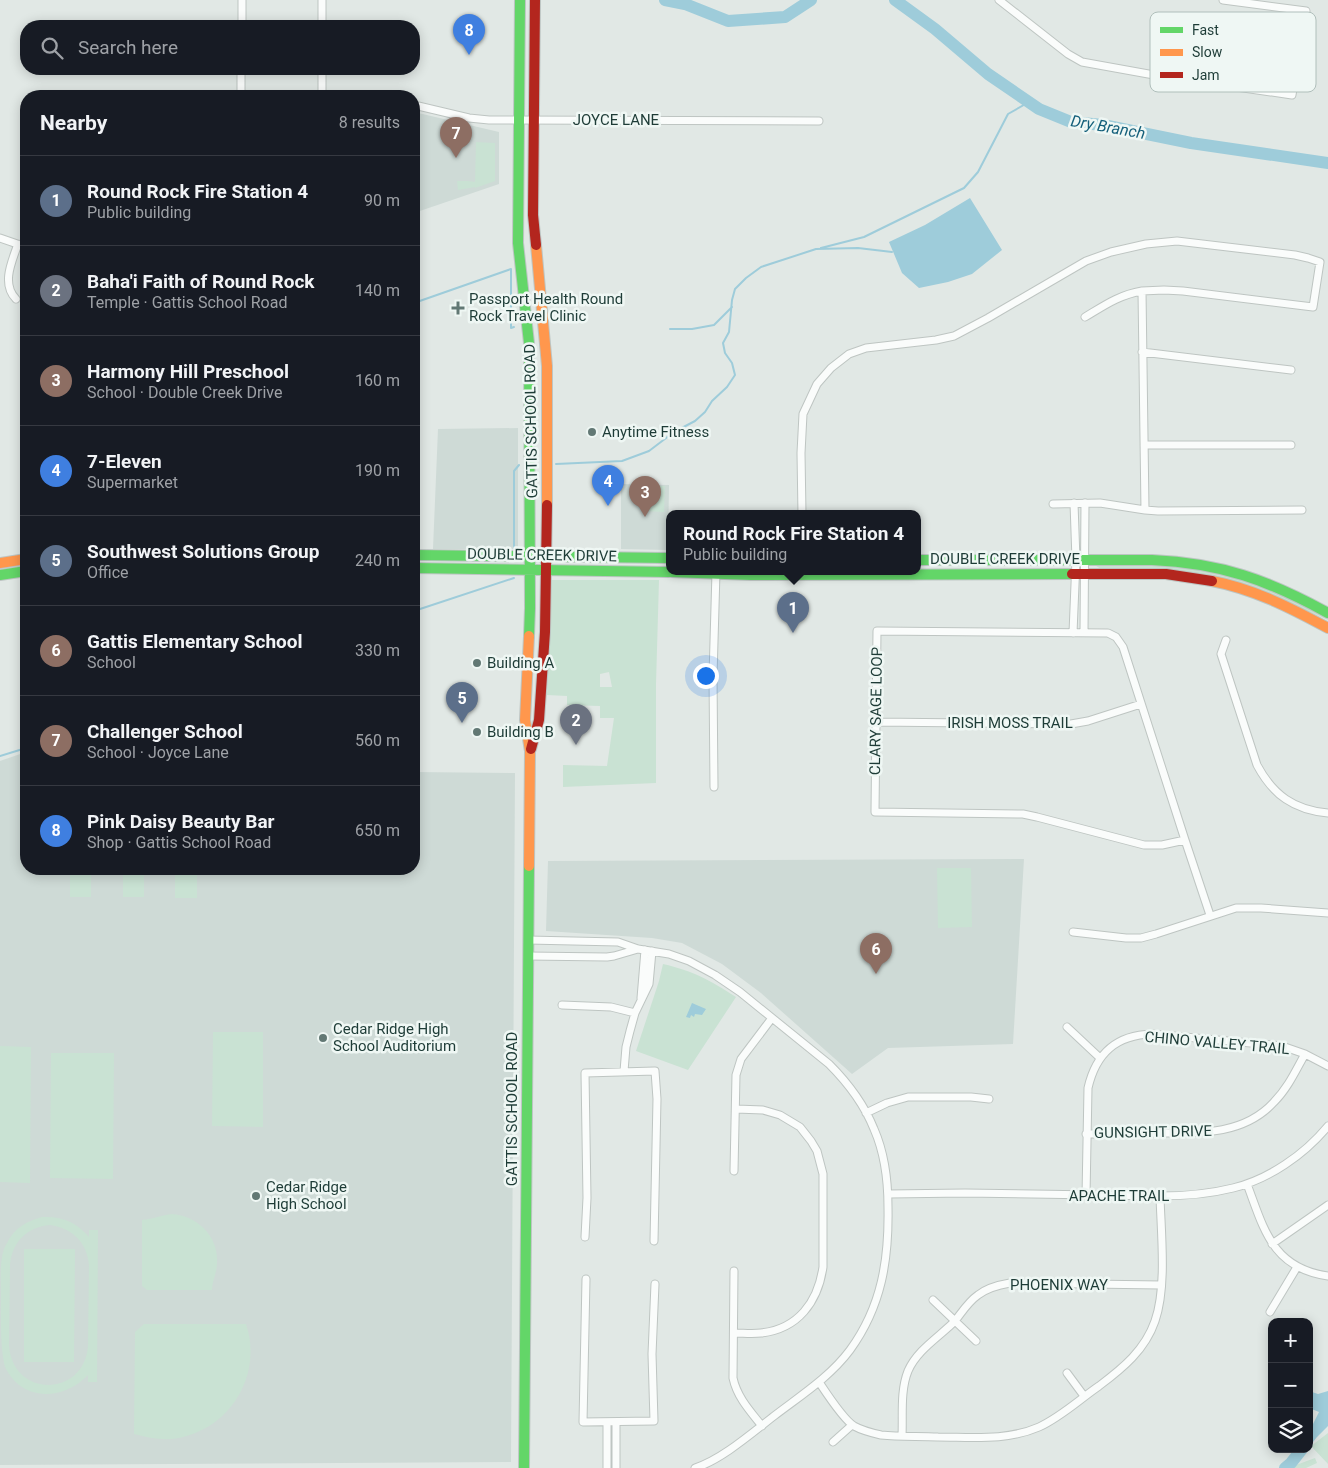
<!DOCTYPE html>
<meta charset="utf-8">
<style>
body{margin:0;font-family:Roboto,sans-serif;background:#242831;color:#f1f3f6}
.controls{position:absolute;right:15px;bottom:15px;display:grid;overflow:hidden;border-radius:10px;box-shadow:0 2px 12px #0003}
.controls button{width:45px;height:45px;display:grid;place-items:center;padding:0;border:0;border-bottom:1px solid #363941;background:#171b24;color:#f1f3f6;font:25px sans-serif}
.you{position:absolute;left:705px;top:675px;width:18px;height:18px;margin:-12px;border:4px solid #fff;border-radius:50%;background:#1a73e8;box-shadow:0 0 0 8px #1a73e833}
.badge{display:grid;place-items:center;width:32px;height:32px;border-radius:50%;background:#b45309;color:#fff;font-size:16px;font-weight:700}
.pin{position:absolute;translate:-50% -41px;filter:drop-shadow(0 1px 2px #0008)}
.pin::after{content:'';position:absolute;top:26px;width:18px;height:15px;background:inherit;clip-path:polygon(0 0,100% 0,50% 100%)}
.popup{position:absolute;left:666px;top:510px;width:255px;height:65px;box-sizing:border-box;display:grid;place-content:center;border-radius:10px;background:#171b24;filter:drop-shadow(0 1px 4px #0005);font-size:16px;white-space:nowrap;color:#9ea1a6}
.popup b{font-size:19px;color:#f1f3f6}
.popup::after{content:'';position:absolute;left:50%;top:100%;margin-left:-10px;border:10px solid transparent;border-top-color:#171b24}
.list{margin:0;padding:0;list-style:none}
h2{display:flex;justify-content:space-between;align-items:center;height:65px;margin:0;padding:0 20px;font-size:21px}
h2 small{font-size:16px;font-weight:400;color:#9ea1a6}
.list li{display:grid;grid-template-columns:32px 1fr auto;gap:15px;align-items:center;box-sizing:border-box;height:90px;padding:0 20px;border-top:1px solid #363941}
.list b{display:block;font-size:19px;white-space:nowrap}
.list p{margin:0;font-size:16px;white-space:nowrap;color:#9ea1a6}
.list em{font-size:16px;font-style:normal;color:#9ea1a6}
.icon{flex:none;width:28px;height:28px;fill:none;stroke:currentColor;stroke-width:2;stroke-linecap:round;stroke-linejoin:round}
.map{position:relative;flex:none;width:1328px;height:1468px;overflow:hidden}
.search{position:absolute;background:#171b24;box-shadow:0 2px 12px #0003;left:20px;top:20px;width:400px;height:55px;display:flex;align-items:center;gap:12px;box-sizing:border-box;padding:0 18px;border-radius:20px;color:#9ea1a6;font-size:19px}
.panel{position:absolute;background:#171b24;box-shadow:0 2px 12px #0003;left:20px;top:90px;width:400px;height:785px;border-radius:20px}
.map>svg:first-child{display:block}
</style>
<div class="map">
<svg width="1328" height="1468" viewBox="0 0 1328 1468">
<rect width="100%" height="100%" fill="#e1e8e5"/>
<path fill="#cedad6" d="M414 112 499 132V184L414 213Z
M518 428V549H433L438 429Z
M621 484 669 485 668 550 621 549Z
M26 752V869H414V772L515 773 511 1462 0 1465V761Z
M1024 859 1013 1044 888 1048 852 1074 761 993 722 964 682 943 652 938 546 931 548 861Z"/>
<path fill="#c9e2d3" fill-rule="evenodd" d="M476 142 495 143V181L475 188V187L458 190 457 181H468L475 182Z
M638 485 665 486 664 512 645 511V499H647V497L638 496Z
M1142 562 1203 568 1269 587 1328 616V620L1281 599 1194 573 1145 568 1101 569 1093 564Z
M551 580H659L656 684V783L563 787V765L607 766 614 718H600V706L567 705V696L547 695ZM609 672 612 687H600V674Z
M937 868H971L972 927 938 928Z
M70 869H91V897H70Z
M123 869H144V897H123Z
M175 869H197V898H175Z
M663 964C693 971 710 980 736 997L688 1070 636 1051 659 981Z
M213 1032H263V1127L212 1126Z
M0 1046 31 1047 30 1183 0 1182Z
M51 1053H114L113 1179 50 1178Z
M172 1214C198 1216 219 1237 217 1263 217 1273 212 1281 212 1290H147L142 1286V1220C153 1219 162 1215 172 1214Z
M42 1217C62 1216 76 1222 89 1237V1230H98L97 1382H88V1375C63 1401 22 1402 5 1367 0 1348 1 1316 1 1295 1 1283 0 1269 2 1257 3 1252 4 1247 7 1243 14 1228 27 1221 42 1217ZM50 1225C73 1228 87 1243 89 1265L88 1346C84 1398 12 1398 9 1345L10 1265C12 1242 27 1227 50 1225Z
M24 1249H75L74 1362H24Z
M144 1324H246C263 1374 231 1428 179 1438 164 1441 149 1438 134 1434L135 1332Z
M1328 1433V1464L1311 1446Z
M1315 1458 1317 1463 1306 1468H1288Z"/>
<path fill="#9eccda" d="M970 198 1002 250 972 274 948 282 919 288 902 273 889 242 925 225Z
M692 1003 706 1009 702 1015 695 1014 694 1017 691 1015 690 1018 686 1017Z
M1309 1391 1318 1394 1328 1391V1426L1317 1437 1309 1447V1432L1319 1412 1309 1408Z"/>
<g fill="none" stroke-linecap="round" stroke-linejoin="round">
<path stroke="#9eccda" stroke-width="2" d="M821 248 864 237 964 188 978 172 1008 114 1029 102
M414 303 511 269V328L514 327
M670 329H692L714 325 732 307
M556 464 622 461 649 451 674 432 695 421 705 412 712 401 727 387 735 375 732 363 725 353 723 343 729 332 732 300 735 289 746 278 761 267 816 249 858 248 892 252
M514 549V471L519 465
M414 611 514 578
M0 756 26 748"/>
<path stroke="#9eccda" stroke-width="12" d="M665 0 685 4 728 21 785 17 811 0
M895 0 935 29 988 74 1039 109 1071 122 1103 125 1191 143 1328 163
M1285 1468 1291 1463 1302 1449"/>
<defs>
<path id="street" d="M999 0 1068 54 1082 62 1154 75 1292 95 1306 11 1223 0
M242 26V0
M322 26V0
M241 96V69
M322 96V69
M414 105 469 118 489 120 819 121
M0 238 26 247
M16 299C1 284 12 261 18 244
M1085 317C1105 305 1119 295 1142 291L1145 510
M1142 352 1291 370
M1144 445H1291
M1053 504 1100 503 1145 510 1158 511 1302 510
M802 514 801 453 803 414 817 384 831 368 849 354 866 348 936 340 954 336 988 318 1086 261 1111 252 1146 244 1177 241 1295 255 1308 258 1320 262 1313 307 1183 291 1164 290 1142 291
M1073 633 1076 560 1074 503
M1084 633 1085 503
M1226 640 1221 654 1257 765C1273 795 1294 810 1328 813
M876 722 1071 724 1088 721 1141 704
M714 787 713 676 716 572
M1185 840 1162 845H1144L1037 817 1023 814 875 812 877 631 1108 633 1116 637 1123 647 1185 840 1210 915
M1073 932 1126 938H1141L1156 934 1236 908H1261L1328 913
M528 940 618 942 638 949 669 954 689 961 715 975 740 992 829 1064C848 1083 864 1104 874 1129 885 1154 888 1180 888 1207 889 1259 882 1306 850 1350 830 1377 800 1396 774 1416 752 1433 721 1460 695 1468
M528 956 607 957 614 956 638 949
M641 998 645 950
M562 1005 611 1007 635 1013
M1067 1027 1100 1058
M624 1071 626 1047 630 1031 635 1013 649 984 652 951
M866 1113 887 1103 908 1097H971L989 1099
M1086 1134C1108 1134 1130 1133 1152 1133 1194 1133 1242 1137 1274 1102 1288 1088 1296 1070 1305 1054
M734 1171 736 1075 741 1059 772 1018
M1247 1184C1264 1229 1272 1268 1328 1276
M889 1194 965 1193 1160 1196C1185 1196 1209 1194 1233 1188 1269 1179 1304 1155 1328 1126
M1086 1196 1088 1088C1096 1053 1116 1035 1152 1034L1282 1046 1305 1054 1328 1066
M585 1237 587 1198 585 1073 655 1071 657 1099 654 1241
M1272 1244 1328 1205
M734 1271 733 1378C737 1397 750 1411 762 1426
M586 1279 583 1422 654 1421 652 1354 655 1284
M933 1300 976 1341
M1270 1312 1297 1267
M734 1333C743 1333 752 1334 761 1333 798 1329 818 1302 823 1267V1174L817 1151 811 1141 800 1127 780 1115 763 1110 736 1109
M1067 1373 1084 1396
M819 1382C827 1394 843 1419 854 1426 863 1431 872 1433 881 1435 900 1437 919 1436 938 1437 972 1437 1007 1441 1039 1427 1061 1417 1080 1399 1099 1386 1123 1368 1145 1350 1155 1321 1167 1287 1161 1233 1160 1196
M902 1436C903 1415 900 1391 908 1371 917 1350 939 1337 955 1321 962 1312 968 1302 978 1295 987 1288 998 1285 1010 1283L1161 1285
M833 1442 852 1425
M607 1468V1422
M616 1468V1422"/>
<path id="fast" d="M520 0 518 243 529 343 530 608 529 636
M414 555 669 558
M917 560H1152C1221 563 1268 580 1328 613
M414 568 669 572
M672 572 751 575 1072 574
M0 575 26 571
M524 1468 529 866"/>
<path id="slow" d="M536 245 547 366V505
M0 563 26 559
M1212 581C1254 589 1291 608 1328 628
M529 636 525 720 530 751 529 866"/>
<path id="jam" d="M535 0 533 215 536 245
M1072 574H1166L1212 581
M531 749 539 720 545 632 547 505"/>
</defs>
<use href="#street" stroke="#bec5c2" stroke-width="9"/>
<use href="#fast" stroke="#bdc5c3" stroke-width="12"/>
<use href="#slow" stroke="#bdc5c3" stroke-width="12"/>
<use href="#jam" stroke="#bdc5c3" stroke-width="12"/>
<use href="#street" stroke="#fafcfb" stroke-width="7"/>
<use href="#fast" stroke="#63d668" stroke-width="10"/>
<use href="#slow" stroke="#ff974d" stroke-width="10"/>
<use href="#jam" stroke="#b3261e" stroke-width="10"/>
</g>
<g fill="#627874" stroke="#eff7f4" stroke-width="2">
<path d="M455.5 300.5h5v5h5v5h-5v5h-5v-5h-5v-5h5z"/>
<circle cx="592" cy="432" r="5"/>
<circle cx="477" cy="663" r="5"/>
<circle cx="477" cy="732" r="5"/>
<circle cx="323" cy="1038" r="5"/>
<circle cx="256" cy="1196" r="5"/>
</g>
<g text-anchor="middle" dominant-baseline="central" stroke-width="5" stroke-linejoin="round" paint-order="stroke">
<g font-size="15" fill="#1e3c37" stroke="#eff7f4">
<text x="616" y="120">JOYCE LANE</text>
<text transform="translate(531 421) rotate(-91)">GATTIS SCHOOL ROAD</text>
<text transform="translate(542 555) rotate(1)">DOUBLE CREEK DRIVE</text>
<text x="1005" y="559">DOUBLE CREEK DRIVE</text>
<text transform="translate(876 711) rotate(-89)">CLARY SAGE LOOP</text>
<text x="1010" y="723">IRISH MOSS TRAIL</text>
<text transform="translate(1217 1043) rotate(5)">CHINO VALLEY TRAIL</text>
<text transform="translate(512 1109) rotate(-90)">GATTIS SCHOOL ROAD</text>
<text transform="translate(1153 1132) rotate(-1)">GUNSIGHT DRIVE</text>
<text x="1119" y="1196">APACHE TRAIL</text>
<text x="1059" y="1285">PHOENIX WAY</text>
</g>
<g font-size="15" fill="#1e3c37" stroke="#eff7f4" text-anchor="start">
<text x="469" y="299">Passport Health Round<tspan x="469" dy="17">Rock Travel Clinic</tspan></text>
<text x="602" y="432">Anytime Fitness</text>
<text x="487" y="663">Building A</text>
<text x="487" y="732">Building B</text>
<text x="333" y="1029">Cedar Ridge High<tspan x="333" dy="17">School Auditorium</tspan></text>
<text x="266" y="1187">Cedar Ridge<tspan x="266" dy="17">High School</tspan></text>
</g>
<g font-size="16" font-style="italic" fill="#15607b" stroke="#eff7f4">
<text transform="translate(1108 127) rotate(10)">Dry Branch</text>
</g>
</g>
<rect x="1150" y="12" width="166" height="80" rx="8" fill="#eff7f4" stroke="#b0bfbb" stroke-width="1"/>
<rect x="1160" y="27" width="23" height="6" fill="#63d668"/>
<rect x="1160" y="49" width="23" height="7" fill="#ff974d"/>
<rect x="1160" y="72" width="23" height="6" fill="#b3261e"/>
<g font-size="14" fill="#1e3c37">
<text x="1192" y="35">Fast</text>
<text x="1192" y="57">Slow</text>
<text x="1192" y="80">Jam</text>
</g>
</svg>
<div class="controls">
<button>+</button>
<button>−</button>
<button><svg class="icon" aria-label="layers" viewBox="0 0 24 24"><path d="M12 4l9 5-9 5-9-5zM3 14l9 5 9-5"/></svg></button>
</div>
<div class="you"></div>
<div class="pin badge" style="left:793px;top:633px;background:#5c6f8a">1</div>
<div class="popup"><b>Round Rock Fire Station 4</b>Public building</div>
<div class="pin badge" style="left:576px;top:745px;background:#6b7280">2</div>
<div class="pin badge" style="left:645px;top:517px;background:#8d6e63">3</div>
<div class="pin badge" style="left:608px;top:506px;background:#3f7fe0">4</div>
<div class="pin badge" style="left:462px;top:723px;background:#5c6f8a">5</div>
<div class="pin badge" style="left:876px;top:974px;background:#8d6e63">6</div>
<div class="pin badge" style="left:456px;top:158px;background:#8d6e63">7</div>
<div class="pin badge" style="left:469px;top:55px;background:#3f7fe0">8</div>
<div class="search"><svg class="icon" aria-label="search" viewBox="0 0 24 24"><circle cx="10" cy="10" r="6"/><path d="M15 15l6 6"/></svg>Search here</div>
<section class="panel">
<h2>Nearby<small>8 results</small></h2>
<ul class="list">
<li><span class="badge" style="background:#5c6f8a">1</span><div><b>Round Rock Fire Station 4</b><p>Public building</p></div><em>90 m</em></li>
<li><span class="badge" style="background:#6b7280">2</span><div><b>Baha'i Faith of Round Rock</b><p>Temple · Gattis School Road</p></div><em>140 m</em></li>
<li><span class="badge" style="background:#8d6e63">3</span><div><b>Harmony Hill Preschool</b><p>School · Double Creek Drive</p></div><em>160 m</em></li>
<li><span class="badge" style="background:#3f7fe0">4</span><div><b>7-Eleven</b><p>Supermarket</p></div><em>190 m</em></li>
<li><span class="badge" style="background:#5c6f8a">5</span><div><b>Southwest Solutions Group</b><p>Office</p></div><em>240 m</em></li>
<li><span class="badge" style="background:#8d6e63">6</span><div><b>Gattis Elementary School</b><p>School</p></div><em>330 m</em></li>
<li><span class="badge" style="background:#8d6e63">7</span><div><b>Challenger School</b><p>School · Joyce Lane</p></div><em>560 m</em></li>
<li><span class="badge" style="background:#3f7fe0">8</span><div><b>Pink Daisy Beauty Bar</b><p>Shop · Gattis School Road</p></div><em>650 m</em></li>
</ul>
</section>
</div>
